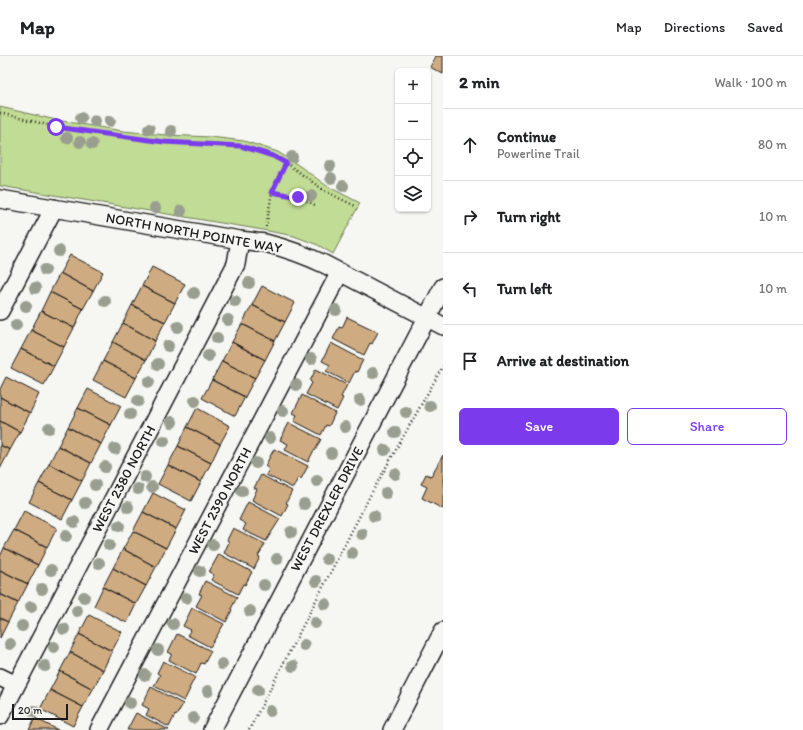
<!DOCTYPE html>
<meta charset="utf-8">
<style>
body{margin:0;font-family:Itim,sans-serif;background:#f2f2f2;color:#202124}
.controls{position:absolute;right:12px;top:12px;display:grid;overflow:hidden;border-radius:6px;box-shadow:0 1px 3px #0004}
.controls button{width:36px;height:36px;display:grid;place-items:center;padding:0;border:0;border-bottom:1px solid #e0e0e0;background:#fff;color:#202124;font:20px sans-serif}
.scale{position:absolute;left:12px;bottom:10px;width:56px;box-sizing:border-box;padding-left:4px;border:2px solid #1c1c1c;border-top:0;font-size:11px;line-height:14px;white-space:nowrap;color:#1c1c1c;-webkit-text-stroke:3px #f6f6f2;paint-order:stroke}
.stop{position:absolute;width:12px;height:12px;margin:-9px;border:3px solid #7c3aed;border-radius:50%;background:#fff}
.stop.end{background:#7c3aed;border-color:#fff;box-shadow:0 1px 4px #0008}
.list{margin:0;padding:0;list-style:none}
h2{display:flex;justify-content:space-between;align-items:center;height:52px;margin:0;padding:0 16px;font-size:17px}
h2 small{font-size:13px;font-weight:400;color:#757577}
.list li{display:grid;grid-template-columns:26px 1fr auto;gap:12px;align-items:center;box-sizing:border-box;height:72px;padding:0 16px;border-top:1px solid #e0e0e0}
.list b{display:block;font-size:15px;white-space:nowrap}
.list p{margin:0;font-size:13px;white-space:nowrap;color:#757577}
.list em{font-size:13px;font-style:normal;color:#757577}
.actions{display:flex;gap:8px;padding:12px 16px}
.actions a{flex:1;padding:9px 0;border:1px solid #7c3aed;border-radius:6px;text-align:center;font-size:14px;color:#7c3aed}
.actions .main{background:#7c3aed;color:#fff}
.icon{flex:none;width:22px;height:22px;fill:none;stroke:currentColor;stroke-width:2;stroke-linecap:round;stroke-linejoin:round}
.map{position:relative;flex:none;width:443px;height:674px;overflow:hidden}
header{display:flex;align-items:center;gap:24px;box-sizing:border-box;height:56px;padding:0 20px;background:#fff;border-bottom:1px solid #e0e0e0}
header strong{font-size:19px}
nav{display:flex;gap:22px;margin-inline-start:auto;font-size:14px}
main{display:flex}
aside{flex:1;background:#fff}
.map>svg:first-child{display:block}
</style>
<header>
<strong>Map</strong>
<nav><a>Map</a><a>Directions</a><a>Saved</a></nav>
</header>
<main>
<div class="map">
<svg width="443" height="674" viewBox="0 0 443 674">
<rect width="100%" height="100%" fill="#f6f6f2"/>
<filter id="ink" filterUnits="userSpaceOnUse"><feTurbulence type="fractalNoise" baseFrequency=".025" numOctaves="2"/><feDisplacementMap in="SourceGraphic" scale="8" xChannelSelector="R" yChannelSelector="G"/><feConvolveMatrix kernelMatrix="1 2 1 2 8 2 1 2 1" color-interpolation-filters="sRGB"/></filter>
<g filter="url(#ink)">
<path fill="#c1dc94" stroke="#6e7c58" d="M0 51 56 64 123 75 166 79 211 81 244 85 278 96 301 111 327 130 360 147 333 198 318 189 294 180 263 174 0 130Z"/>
<path fill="#cfab81" stroke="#1c1c1c" d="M436 0H443V18L430 11Z
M70 199 103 216 93 235 60 217Z
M152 211 185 228 175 247 142 230Z
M60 217 93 235 83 253 50 236Z
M142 230 175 247 165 266 132 249Z
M262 230 295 247 285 266 252 249Z
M50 236 83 253 74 272 41 255Z
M132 249 165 266 155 285 123 267Z
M252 249 285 266 275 285 242 268Z
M41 255 74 272 64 291 31 274Z
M347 261 378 276 372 288 370 287 364 299 333 283 339 271 342 272Z
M123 267 155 285 146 304 113 286Z
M242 268 275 285 265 304 232 286Z
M31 274 64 291 54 310 21 293Z
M113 286 146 304 136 322 103 305Z
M232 286 265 304 255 322 222 305Z
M331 287 363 304 357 316 355 315 349 327 326 315 330 309 322 305Z
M21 293 54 310 44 329 11 312Z
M103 305 136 322 126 341 93 324Z
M222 305 255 322 245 341 212 324Z
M316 313 347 329 341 341 343 342 337 354 306 338 312 327 310 325Z
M6 321 39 338 30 357 0 341V333Z
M212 324 245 341 235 360 202 342Z
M88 333 121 350 111 369 78 352Z
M302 339 335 357 329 370 326 369 321 379 294 365 297 359 293 357Z
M0 341 30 357 20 376 0 365Z
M78 352 111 369 101 388 68 371Z
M197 352 230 370 220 388 187 371Z
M0 365 20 376 10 394 0 389Z
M289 367 321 383 315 395 314 394 308 406 285 394 288 388 280 384Z
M68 371 101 388 91 407 58 390Z
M187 371 220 388 211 407 178 390Z
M0 389 10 394 0 413Z
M58 390 91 407 82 425 49 408Z
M178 390 211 407 201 426 168 409Z
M274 393 308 410 301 423 298 422 293 432 266 419 269 413 265 410Z
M443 399V453L422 442 427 431 421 428 426 418 431 420Z
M49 408 82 425 72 444 39 427Z
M168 409 201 426 191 445 158 428Z
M261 419 292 435 286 447 288 448 282 460 252 444 257 433 254 432Z
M39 427 72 444 62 463 29 446Z
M153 437 186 454 176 473 143 456Z
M248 446 280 463 266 485 243 474 246 468 239 464Z
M24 455 57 472 47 491 14 474Z
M143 456 176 473 166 492 133 475Z
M233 472 265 488 258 500 260 501 254 513 224 497 229 486 227 484Z
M14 474 47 491 38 509 4 492Z
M133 475 166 492 156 511 123 493Z
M4 492 38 509 28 528 0 514V501Z
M123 493 156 511 146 530 113 512Z
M219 498 252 516 245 529 243 528 238 538 211 524 214 519 209 516Z
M113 512 146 530 136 548 103 531Z
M0 514 28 528 18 547 0 538Z
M205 525 237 541 231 553 232 554 226 566 196 550 202 539 199 538Z
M103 531 136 548 127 567 94 550Z
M0 538 18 547 8 566 0 562Z
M192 552 224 568 210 591 187 579 191 574 183 570Z
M89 559 122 576 112 595 79 578Z
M0 562 8 566 0 582Z
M79 578 112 595 103 614 70 596Z
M177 578 211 595 204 608 201 607 196 618 169 604 172 598 168 596Z
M70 596 103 614 93 633 60 615Z
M163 605 195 621 189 633H190L184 645 154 630 160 619 157 617Z
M60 615 93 633 83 651 50 634Z
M151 631 183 648 176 660 175 659 169 671 146 659 149 653 142 649Z
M50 634 83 651 73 670 40 653Z
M136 657 169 674H127Z
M35 662 58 674H29Z"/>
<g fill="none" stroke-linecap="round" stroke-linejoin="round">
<defs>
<path id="minor" d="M0 143 240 184C248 185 256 186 265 187 285 192 305 199 324 208L443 270
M0 255 54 152
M0 621 16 629
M0 660 236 208 240 184
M99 674 340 216
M212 674 443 231
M392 674 443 575"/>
</defs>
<use href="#minor" stroke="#1c1c1c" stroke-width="20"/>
<path stroke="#1c1c1c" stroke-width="2.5" stroke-dasharray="1 3" stroke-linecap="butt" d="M0 57 56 71 94 77 164 86 241 90 273 100 286 107 325 135 357 151
M272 136 298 141 315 149
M266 171 272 136 286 107
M249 674 371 438 443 310"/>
<use href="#minor" stroke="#f6f6f2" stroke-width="17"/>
</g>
<g fill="#9a9e90">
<circle cx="81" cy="62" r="6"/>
<circle cx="95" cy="65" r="6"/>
<circle cx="110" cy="65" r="6"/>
<circle cx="149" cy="73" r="6"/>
<circle cx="171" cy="75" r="6"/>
<circle cx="67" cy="82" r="6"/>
<circle cx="80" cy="86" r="6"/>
<circle cx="92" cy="88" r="6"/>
<circle cx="292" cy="101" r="6"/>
<circle cx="330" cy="110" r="6"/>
<circle cx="331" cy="122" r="6"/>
<circle cx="343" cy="130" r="6"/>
<circle cx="311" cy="140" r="6"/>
<circle cx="155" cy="152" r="6"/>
<circle cx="181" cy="155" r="6"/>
<circle cx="59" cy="195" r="6"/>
<circle cx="45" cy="214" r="6"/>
<circle cx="249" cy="227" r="6"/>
<circle cx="35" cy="232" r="6"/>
<circle cx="194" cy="237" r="6"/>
<circle cx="105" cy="245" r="6"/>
<circle cx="235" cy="245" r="6"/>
<circle cx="26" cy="250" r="6"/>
<circle cx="336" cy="254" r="6"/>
<circle cx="228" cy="264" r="6"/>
<circle cx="16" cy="269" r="6"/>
<circle cx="178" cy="271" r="6"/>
<circle cx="217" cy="282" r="6"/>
<circle cx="168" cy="290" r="6"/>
<circle cx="208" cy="300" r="6"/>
<circle cx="311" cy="303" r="6"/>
<circle cx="158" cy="308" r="6"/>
<circle cx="373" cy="317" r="6"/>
<circle cx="149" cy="326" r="6"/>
<circle cx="296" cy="329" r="6"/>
<circle cx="360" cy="344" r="6"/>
<circle cx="138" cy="345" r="6"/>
<circle cx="195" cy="345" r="6"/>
<circle cx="430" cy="350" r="6"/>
<circle cx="283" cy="355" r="6"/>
<circle cx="406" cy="356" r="6"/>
<circle cx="130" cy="358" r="6"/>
<circle cx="172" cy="366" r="6"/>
<circle cx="345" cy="371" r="6"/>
<circle cx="49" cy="372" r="6"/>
<circle cx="395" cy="376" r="6"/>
<circle cx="270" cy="382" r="6"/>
<circle cx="164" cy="385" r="6"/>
<circle cx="115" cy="393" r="6"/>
<circle cx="385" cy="394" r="6"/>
<circle cx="331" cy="397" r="6"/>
<circle cx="256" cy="407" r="6"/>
<circle cx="105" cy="411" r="6"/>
<circle cx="395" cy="418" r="6"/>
<circle cx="145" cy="421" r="6"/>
<circle cx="317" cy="425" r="6"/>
<circle cx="95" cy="429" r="6"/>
<circle cx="152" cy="431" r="6"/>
<circle cx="138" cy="433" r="6"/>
<circle cx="242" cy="435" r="6"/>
<circle cx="386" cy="437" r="6"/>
<circle cx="85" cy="447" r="6"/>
<circle cx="304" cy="448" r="6"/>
<circle cx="128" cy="451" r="6"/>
<circle cx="374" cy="460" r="6"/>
<circle cx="74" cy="466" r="6"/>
<circle cx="119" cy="470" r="6"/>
<circle cx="291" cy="476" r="6"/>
<circle cx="362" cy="478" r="6"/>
<circle cx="66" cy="480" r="6"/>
<circle cx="109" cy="489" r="6"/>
<circle cx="213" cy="489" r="6"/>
<circle cx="352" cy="497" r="6"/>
<circle cx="277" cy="503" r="6"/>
<circle cx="327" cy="503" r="6"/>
<circle cx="99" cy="507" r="6"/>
<circle cx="51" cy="514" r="6"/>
<circle cx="200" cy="515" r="6"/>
<circle cx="316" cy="525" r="6"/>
<circle cx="264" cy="529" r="6"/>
<circle cx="42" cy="533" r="6"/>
<circle cx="84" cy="541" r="6"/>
<circle cx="186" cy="542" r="6"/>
<circle cx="325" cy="548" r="6"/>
<circle cx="31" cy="551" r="6"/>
<circle cx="77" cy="555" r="6"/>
<circle cx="250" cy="555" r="6"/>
<circle cx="315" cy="567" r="6"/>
<circle cx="173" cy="568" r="6"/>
<circle cx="22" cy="570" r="6"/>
<circle cx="64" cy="573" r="6"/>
<circle cx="10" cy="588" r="6"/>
<circle cx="304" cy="589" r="6"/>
<circle cx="54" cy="591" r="6"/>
<circle cx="158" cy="594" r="6"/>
<circle cx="222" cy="608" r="6"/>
<circle cx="45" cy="610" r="6"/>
<circle cx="293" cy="610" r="6"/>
<circle cx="145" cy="619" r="6"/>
<circle cx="258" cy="634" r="6"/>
<circle cx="208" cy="635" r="6"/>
<circle cx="130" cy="647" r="6"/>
<circle cx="34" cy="655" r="6"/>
<circle cx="270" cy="655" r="6"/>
<circle cx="193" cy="662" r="6"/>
</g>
</g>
<g fill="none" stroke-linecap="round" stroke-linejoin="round" filter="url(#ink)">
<path stroke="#7c3aed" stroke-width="5" d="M56 71 164 86 241 90 273 100 286 107 272 136 298 141"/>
</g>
<g text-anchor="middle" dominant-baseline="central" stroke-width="4" stroke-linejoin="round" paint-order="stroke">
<g font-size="14" fill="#1c1c1c" stroke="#f6f6f2">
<text transform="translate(194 177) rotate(10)">NORTH NORTH POINTE WAY</text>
<text transform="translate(124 423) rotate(-62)">WEST 2380 NORTH</text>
<text transform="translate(220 445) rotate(-62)">WEST 2390 NORTH</text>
<text transform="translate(327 453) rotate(-62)">WEST DREXLER DRIVE</text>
</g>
</g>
</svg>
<div class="controls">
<button>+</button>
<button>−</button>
<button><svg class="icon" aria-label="locate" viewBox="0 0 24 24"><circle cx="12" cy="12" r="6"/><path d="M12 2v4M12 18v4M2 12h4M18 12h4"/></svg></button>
<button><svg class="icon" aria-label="layers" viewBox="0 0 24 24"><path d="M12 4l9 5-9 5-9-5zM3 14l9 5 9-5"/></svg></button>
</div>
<div class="scale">20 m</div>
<div class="stop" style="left:56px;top:71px"></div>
<div class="stop end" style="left:298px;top:141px"></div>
</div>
<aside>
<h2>2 min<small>Walk · 100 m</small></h2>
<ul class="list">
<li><svg class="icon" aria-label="ahead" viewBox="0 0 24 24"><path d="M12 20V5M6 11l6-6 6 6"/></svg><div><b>Continue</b><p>Powerline Trail</p></div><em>80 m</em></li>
<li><svg class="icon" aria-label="right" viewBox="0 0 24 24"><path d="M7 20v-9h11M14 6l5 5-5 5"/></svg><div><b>Turn right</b></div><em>10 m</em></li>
<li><svg class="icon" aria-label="left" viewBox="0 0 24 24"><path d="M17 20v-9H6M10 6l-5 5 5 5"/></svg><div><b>Turn left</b></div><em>10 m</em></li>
<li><svg class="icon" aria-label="arrive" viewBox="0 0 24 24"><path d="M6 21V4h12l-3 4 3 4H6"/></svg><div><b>Arrive at destination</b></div></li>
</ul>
<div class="actions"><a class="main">Save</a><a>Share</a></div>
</aside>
</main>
